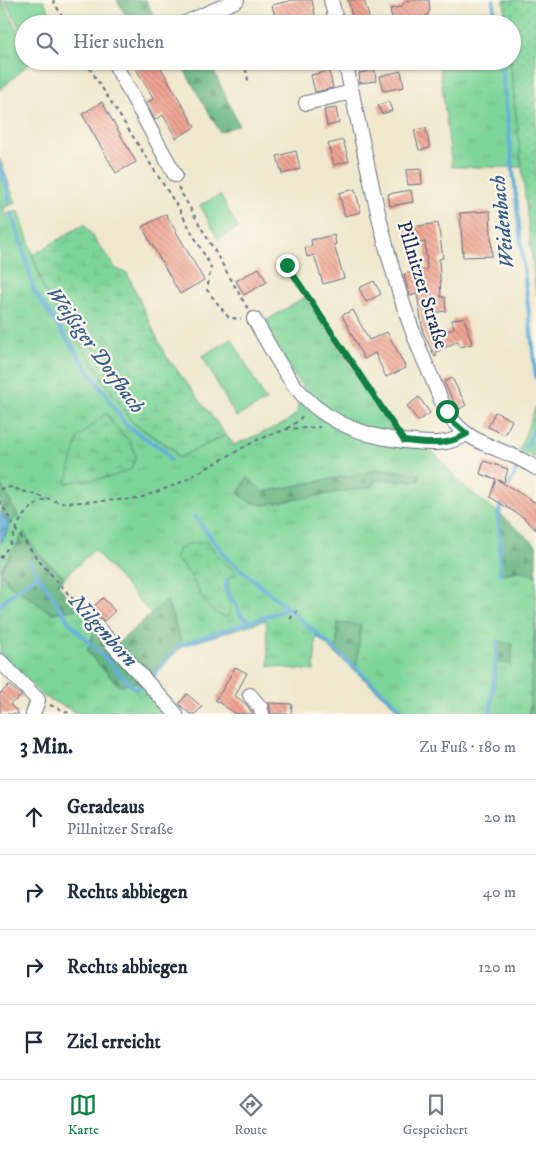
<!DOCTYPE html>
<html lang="de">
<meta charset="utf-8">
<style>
body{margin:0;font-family:"IM FELL DW Pica",serif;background:#f6f6f7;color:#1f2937}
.stop{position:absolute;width:15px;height:15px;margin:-11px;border:4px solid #0b8043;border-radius:50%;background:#fff}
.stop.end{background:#0b8043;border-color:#fff;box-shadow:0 1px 5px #0008}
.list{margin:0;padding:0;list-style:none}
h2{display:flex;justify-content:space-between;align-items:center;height:65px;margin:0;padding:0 20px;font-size:21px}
h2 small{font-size:16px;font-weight:400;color:#747a83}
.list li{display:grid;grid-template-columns:32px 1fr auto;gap:15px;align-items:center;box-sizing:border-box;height:75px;padding:0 20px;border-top:1px solid #e0e1e3}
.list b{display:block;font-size:19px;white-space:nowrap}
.list p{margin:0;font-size:16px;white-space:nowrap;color:#747a83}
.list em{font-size:16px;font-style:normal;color:#747a83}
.icon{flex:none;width:28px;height:28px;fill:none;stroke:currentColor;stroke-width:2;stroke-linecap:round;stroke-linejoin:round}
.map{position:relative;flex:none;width:536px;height:714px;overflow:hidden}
.search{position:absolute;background:#fff;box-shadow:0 1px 4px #0004;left:15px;right:15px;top:15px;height:55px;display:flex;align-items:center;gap:12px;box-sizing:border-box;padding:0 18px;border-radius:28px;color:#747a83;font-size:19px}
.sheet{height:365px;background:#fff}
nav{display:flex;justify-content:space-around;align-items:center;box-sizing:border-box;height:70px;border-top:1px solid #e0e1e3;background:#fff;font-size:14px;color:#747a83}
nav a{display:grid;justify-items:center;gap:2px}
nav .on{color:#0b8043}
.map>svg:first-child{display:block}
</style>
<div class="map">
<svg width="536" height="714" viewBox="0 0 536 714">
<defs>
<pattern id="grass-tufts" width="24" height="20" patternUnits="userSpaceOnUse" patternTransform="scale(1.25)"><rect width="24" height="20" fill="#7ed599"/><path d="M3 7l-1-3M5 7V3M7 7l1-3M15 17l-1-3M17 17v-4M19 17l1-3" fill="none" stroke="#6cb786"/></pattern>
<pattern id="forest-firs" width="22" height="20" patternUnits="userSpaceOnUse" patternTransform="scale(1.25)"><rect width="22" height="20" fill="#66b681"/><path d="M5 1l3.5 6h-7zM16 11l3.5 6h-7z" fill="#53946d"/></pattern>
<pattern id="wetland-marsh" width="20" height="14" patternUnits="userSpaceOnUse" patternTransform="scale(1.25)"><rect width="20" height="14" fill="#7ed599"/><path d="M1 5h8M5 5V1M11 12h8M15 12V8" fill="none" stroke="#6cb786"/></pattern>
<pattern id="garden-dots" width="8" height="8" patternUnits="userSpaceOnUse" patternTransform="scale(1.25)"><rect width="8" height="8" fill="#7ed599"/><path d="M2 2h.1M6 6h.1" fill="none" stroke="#6cb786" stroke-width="1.8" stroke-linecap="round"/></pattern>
<pattern id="water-waves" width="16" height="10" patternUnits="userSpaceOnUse" patternTransform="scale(1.25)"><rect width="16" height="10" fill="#63addb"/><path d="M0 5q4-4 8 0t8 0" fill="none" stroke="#518db5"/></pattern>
<pattern id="building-back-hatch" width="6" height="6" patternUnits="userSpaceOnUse" patternTransform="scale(1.25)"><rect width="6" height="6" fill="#f1a593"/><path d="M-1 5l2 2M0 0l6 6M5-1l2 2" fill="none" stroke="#c2877b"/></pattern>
</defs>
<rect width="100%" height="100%" fill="#fbf7ec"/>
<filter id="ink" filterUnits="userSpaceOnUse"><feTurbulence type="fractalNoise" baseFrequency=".02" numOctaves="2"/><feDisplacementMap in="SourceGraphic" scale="10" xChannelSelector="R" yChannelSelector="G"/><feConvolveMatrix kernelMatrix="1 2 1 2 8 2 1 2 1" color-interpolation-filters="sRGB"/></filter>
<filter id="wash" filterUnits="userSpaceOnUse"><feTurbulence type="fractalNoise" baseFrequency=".0096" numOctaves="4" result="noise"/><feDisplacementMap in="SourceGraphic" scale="20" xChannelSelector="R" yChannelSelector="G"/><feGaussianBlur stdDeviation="1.12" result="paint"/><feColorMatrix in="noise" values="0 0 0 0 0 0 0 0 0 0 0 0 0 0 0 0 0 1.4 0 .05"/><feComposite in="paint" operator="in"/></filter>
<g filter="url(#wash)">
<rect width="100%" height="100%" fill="#efe8cd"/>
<path fill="url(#grass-tufts)" stroke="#4c827c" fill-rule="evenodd" d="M0 0H2L24 44V61H32L0 90Z
M505 13 506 24H434L433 22Z
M439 61H510L522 167H452Z
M0 159 16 203 4 207 5 215 19 211 44 290 133 423 173 450 178 458 226 435 234 445 285 423 297 413 299 400 316 414 430 448 462 485 500 514 501 574 519 571 536 576V612L529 714H403L356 672 360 625 338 623 336 654 316 636 314 671 269 666 266 620 183 646 167 601 151 614 94 550 65 577 41 557 24 533 0 570V544L5 536 9 524 18 516 0 483ZM106 413 113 424 131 443 78 438ZM383 469 419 481 374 480 373 486 264 505 248 478 263 492ZM208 543 218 556 237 574 228 578 229 589 226 596 199 592 191 576 176 558Z
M305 297 395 434C380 430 357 427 343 420 302 399 285 361 262 323Z
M536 406V458L519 451Z
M0 572 10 585 52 613 78 609 95 629 87 652 119 686 141 681 171 714H79L41 695 0 654Z"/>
<path fill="url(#forest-firs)" stroke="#407270" d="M117 0H146L158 24H131Z
M179 61H209L239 125 220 132Z
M383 469 420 474 419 481 374 480V486L264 505 251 503 238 493 248 477 263 492Z
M0 483 18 516 9 524 0 510Z
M500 514 536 545V576L519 571 501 574Z
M24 532 41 557 65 577 58 585 78 609 52 613 10 585 0 572Z
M167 600 183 646 149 677 117 644Z
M536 612V714H529Z
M338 623 361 625 356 672 336 654Z
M95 629 141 681 119 686 87 651Z
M498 641 513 644 511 665 495 662Z"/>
<path fill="url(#wetland-marsh)" stroke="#4c827c" d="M84 224 116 269 127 273 164 353 226 435 178 458 173 449 133 423 44 290 33 255Z
M106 413 113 424 131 443 136 457 131 469 111 477 66 483 78 438Z
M208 542 218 556 237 574 228 578 229 589 226 596 230 604V613L226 617C205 612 201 593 191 576 186 570 180 564 175 558L179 549 189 544Z"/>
<path fill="#7ed599" stroke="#4c827c" d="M5 0H43L56 24H24V37Z
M220 195 238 228 218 239 200 205Z
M232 339 266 401 236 417 202 356Z"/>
<path fill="url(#garden-dots)" stroke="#4c827c" d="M504 0H536V295L510 61H512V24H506Z"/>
<path fill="url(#water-waves)" stroke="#3f6e9c" d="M0 510 9 524 5 536 0 544Z"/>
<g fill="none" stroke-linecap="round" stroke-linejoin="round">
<path stroke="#63addb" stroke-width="4" d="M493 0 496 24
M501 61 536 378
M0 167 8 190 9 203
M11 213 23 248 34 291 102 390 106 392 108 398 123 421 131 429 164 450 170 460
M525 449 536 425
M507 490 517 469
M194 516 228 559 290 610 407 714
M30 562 69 622 136 690 139 687
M500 574V538L498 517 502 501
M227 580 225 590 235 603 241 616 251 622
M0 605 14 592 38 575
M151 678C164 667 167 655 181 645L288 609
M490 714 498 641"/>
</g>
<g id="blocks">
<path fill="url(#building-back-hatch)" d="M293 0H312L317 24H277L272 5Z
M348 0H364L371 24H354Z
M410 0H429L430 10 426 17 418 18 419 24H393L390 9 401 7 405 1Z
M138 61H157L195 127 176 138 163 115 155 120 146 103 154 99 133 64Z
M375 70 376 81 360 83 359 73Z
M329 71 333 88 315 92 311 75Z
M401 71 404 87 383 91 380 76Z
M102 102 136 162 116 173 82 114Z
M389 102 392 111 381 114 378 105Z
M336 108 339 123 327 126 324 110Z
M426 128 430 148 419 150 414 130Z
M343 140 349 161 334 165 328 144Z
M296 151 300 169 282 174 277 156Z
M421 169 422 184 408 185 406 170Z
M355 189 361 212 345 216 339 193Z
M411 190 413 202 390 206 388 194Z
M490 211 492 256 463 257 460 213Z
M166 214 204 280 180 294 142 227Z
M438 223 443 258 439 259 441 297H445L446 311 432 313 434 338 454 328 452 320 464 317 472 344 460 347 458 341 436 352V357H435L423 332 417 294 410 296 404 274 427 269 425 242 408 245 406 228Z
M334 235 336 244 334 245 344 278 323 284 314 255 307 257 305 247 312 246 311 240Z
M259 268 267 282 244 295 236 281Z
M374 281 381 294 366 302 359 288Z
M353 310 369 340 387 332 406 368 386 377 375 353 364 359 342 315Z
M452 378 466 405 458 410 444 382Z
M419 397 430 413 418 421 407 406Z
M495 412 512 420 505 435 488 427Z
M484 461 508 469 504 482 498 480 536 503V530L524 518 490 497 496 479 480 474Z
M103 598 115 611 104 621 92 608Z
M235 667 247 673 235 696 246 704 253 714H236L215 700 223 689Z
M9 685 22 696 10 704 19 714H0V692L1 693Z
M187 694 202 707 195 714H190L179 704Z
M269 703 292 704 291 714H271Z"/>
</g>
</g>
<g filter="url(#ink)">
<use href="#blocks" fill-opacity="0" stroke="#657085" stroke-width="1"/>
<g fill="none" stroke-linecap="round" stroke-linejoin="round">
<defs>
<path id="minor" d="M331 0 337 24
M183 24 237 0
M121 61 117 68 175 175
M345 61C369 168 386 279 432 378 438 392 444 411 454 422 475 447 510 450 536 468
M306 103 352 92
M254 319C267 341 279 365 294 385 321 420 361 436 404 441 430 443 443 447 467 434
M96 626 176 714
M0 661 38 700 33 714
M250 695 260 707 262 714"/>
</defs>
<use href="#minor" stroke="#657085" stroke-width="16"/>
<path stroke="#657085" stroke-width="2" stroke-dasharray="4 4" stroke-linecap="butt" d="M53 0 66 24
M233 16 234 24
M85 61 179 209 211 267 207 290 229 318 241 319
M244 61 249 84
M178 187 248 309
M287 265 395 426
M287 429 298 421 304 414
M0 489 10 487 62 503 137 499 178 484 257 440 287 429 320 427
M0 501 15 529 40 562 88 616
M0 558C22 533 10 516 46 499
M290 619 297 611
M50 705 71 714"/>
<use href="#minor" stroke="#fff" stroke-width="14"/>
</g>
</g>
<g fill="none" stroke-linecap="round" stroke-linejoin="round" filter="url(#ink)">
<path stroke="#0b8043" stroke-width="6" d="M287 265 404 441C429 443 444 447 467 434L453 422 447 411"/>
</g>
<g text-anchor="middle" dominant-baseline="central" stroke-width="4.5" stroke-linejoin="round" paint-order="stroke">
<g font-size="20" fill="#1b2f5e" stroke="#fbf7ec">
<text transform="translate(422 285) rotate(73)">Pillnitzer Straße</text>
</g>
<g font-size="21" font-style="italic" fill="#345b8a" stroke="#fbf7ec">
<text transform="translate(503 222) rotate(-96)">Weidenbach</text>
<text transform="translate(95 350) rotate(54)">Weißiger Dorfbach</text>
<text transform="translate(103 631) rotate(48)">Nilgenborn</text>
</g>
</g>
</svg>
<div class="stop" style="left:447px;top:411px"></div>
<div class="stop end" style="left:287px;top:265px"></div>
<div class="search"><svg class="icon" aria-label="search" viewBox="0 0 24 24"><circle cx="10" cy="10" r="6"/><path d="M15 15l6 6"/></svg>Hier suchen</div>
</div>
<section class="sheet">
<h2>3 Min.<small>Zu Fuß · 180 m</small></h2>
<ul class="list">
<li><svg class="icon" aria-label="ahead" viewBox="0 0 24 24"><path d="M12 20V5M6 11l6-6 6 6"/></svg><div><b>Geradeaus</b><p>Pillnitzer Straße</p></div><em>20 m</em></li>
<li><svg class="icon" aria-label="right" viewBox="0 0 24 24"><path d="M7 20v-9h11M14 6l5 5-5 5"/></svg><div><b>Rechts abbiegen</b></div><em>40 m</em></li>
<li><svg class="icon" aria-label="right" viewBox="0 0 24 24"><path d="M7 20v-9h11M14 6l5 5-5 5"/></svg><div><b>Rechts abbiegen</b></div><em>120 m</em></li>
<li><svg class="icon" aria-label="arrive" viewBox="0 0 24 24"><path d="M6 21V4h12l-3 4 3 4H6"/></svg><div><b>Ziel erreicht</b></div></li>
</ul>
</section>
<nav>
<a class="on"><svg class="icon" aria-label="map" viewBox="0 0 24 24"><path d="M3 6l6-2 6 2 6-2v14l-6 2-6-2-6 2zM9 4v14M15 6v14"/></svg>Karte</a>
<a><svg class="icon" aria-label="directions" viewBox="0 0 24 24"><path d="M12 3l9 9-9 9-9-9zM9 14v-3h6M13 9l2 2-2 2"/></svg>Route</a>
<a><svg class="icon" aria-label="saved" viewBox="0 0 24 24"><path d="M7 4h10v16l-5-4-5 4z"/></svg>Gespeichert</a>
</nav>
